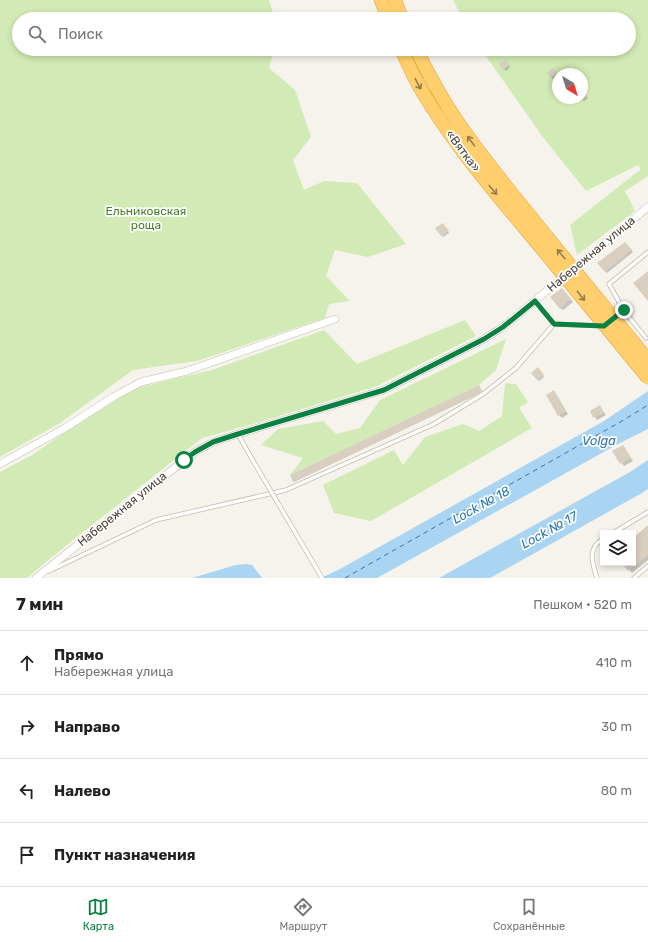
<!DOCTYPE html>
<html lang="ru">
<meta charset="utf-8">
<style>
body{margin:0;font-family:Rubik,sans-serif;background:#f6f6f6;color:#222}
.controls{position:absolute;right:12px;bottom:12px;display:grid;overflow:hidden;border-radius:0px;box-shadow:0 2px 6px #0003}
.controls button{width:36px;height:36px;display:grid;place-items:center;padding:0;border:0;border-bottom:1px solid #e0e0e0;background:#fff;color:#222;font:20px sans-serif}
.compass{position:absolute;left:552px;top:68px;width:36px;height:36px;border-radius:50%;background:#fff;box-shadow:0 2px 6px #0003;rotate:142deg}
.stop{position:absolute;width:12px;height:12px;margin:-9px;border:3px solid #0b8043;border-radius:50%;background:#fff}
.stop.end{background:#0b8043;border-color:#fff;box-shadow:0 1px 4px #0008}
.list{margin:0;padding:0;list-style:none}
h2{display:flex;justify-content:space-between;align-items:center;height:52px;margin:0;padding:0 16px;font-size:17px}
h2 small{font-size:13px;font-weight:400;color:#767676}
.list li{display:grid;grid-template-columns:26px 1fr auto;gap:12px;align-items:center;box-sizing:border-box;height:64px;padding:0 16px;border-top:1px solid #e0e0e0}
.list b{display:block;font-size:15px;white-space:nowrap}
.list p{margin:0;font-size:13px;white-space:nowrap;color:#767676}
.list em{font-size:13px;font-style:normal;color:#767676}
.icon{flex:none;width:22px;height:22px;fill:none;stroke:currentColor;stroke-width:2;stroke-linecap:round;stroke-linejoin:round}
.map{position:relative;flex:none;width:648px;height:578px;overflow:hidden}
.search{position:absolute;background:#fff;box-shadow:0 2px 6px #0003;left:12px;right:12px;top:12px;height:44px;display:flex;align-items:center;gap:10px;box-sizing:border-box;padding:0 14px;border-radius:22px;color:#767676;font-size:15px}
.sheet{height:308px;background:#fff}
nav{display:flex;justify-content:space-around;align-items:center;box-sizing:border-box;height:56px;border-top:1px solid #e0e0e0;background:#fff;font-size:11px;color:#767676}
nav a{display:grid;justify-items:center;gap:2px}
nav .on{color:#0b8043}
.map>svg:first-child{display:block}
</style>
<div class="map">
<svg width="648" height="578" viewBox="0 0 648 578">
<rect width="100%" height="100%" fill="#f6f3ec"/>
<path fill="#d2eab5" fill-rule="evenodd" d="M0 0H269L275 19H19V49H274L269 68 295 90 311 137 293 160 304 190 324 181 357 183 406 244 368 257 335 250 326 276 350 301 329 304 325 318 197 361 133 370 60 423 0 457Z
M453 0H648V176L625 191 635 211 577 255 570 225 641 169 638 165 586 191 542 136 481 49H629V19H463ZM558 74H582V98H558Z
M465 320 476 336 377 386 253 424 202 438 73 540 27 578H0V472L32 455 79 423 136 388 212 370 324 330 357 364Z
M506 339 496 370 479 385 290 475 303 458 261 445 278 429 323 421 336 434 360 428 380 400Z
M505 383 516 384 528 402 519 408 532 428 371 521 334 513 323 485 394 450 403 465 425 437 463 424 479 431 502 416Z"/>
<path fill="#a9d4f2" d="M648 391V429L618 444 377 578H321L340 569 604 421Z
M648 460V489L642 493 490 578H439L630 472Z
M247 564 252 565 262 578H192L236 565Z"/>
<path fill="#0003" d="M505 61 510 67 506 71 501 65Z
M553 69 558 75 553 79 548 73Z
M583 92 588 98 584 101 581 98H582V93Z
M444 225 449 233 443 237 437 228Z
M627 245 633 252 607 273 599 263Z
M564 292 573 302 563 310 560 308Z
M540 370 544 377 539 381 538 379Z
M479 386 482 391 474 396 294 482 291 476Z
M554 391 568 414 562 418 559 415Z
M600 407 606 415 597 420 591 411Z
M623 446 633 461 624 466 614 452Z
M648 526V560L632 573 623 563H633V539Z"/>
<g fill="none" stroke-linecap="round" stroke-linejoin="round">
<path stroke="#2e7ab2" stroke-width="1" stroke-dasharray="5 4" stroke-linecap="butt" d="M345 578 622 421 648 405"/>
</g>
<path fill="#d8cfc1" d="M505 60 510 65 503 70 499 64Z
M553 68 557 73 551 78 547 73Z
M582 88 588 96 582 100Z
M443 223 449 231 441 236 435 228Z
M625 242 632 250 605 272 597 263Z
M648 271V301L633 283Z
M562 288 571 299 560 309 550 297Z
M538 367 544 375 537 380 531 373Z
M479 385 482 391 474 396 293 482 290 475Z
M554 390 566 411 558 416 546 395Z
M600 405 604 413 593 418 590 411Z
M623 445 631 458 620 464 612 451Z
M648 525V555L628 571 621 563H633V538Z"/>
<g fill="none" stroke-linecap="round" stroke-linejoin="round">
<defs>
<path id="lane" d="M535 301 554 324
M624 311 646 338
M616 316 624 311 609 284 648 252
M238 434 252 459
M613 533 648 512
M49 571 156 520 286 490 434 424 483 394 516 368 554 324 602 326
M597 578C592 563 587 548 603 539
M634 578 648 566"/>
<path id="street" d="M0 464 65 428 113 397 141 382 187 371 335 319
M36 578 172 470 195 452 213 442 238 434 384 390 484 339 503 327 648 207"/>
<path id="highway" d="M381 0 388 19
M395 0 402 19
M401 49C407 62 413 75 420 88 453 144 496 194 538 244
M416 49C428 73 440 96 455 118 483 160 516 198 547 237"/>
</defs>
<use href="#lane" stroke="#c2bbae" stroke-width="5"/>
<use href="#street" stroke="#c2bbae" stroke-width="8"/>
<use href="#highway" stroke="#e0a43c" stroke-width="14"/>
<use href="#lane" stroke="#fff" stroke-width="3.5"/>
<use href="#street" stroke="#fff" stroke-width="7"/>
<use href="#highway" stroke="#ffcf6e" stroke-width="13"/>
<defs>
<path id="lane-bridge" d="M252 459 322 578"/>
<path id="highway-bridge" d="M547 237 648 360
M538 244 648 378"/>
</defs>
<use href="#lane-bridge" stroke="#c2bbae" stroke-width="5" stroke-linecap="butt"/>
<use href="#highway-bridge" stroke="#e0a43c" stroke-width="14" stroke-linecap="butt"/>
<use href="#lane-bridge" stroke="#fff" stroke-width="3.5"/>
<use href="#highway-bridge" stroke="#ffcf6e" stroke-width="13"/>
</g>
<defs><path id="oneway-shaft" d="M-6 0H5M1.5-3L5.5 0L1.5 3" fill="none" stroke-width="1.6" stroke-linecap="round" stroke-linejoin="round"/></defs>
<g stroke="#937c4e">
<use href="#oneway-shaft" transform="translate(418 84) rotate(62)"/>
<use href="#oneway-shaft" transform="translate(471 141) rotate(-126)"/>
<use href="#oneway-shaft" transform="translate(493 190) rotate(50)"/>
<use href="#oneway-shaft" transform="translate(561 254) rotate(-130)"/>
<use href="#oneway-shaft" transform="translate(581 296) rotate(51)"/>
</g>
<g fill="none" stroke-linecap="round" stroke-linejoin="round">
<path stroke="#0b8043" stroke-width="5" d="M184 460 195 452 213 442 238 434 384 390 484 339 503 327 535 301 554 324 604 326 624 310"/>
</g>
<g text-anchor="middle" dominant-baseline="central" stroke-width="3.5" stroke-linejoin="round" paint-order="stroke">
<g font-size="12" fill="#4b4439" stroke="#fff">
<text transform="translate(463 151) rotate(53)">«Вятка»</text>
<text transform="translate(591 254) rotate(-40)">Набережная улица</text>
<text transform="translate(122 509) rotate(-39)">Набережная улица</text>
</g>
<g font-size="12" fill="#4a7f2a" stroke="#fff">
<text x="146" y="211">Ельниковская<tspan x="146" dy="14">роща</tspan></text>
</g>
<g font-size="13" font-style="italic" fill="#2e7ab2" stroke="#fff">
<text x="599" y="440">Volga</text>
<text transform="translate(481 505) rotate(-29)">Lock № 18</text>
<text transform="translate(549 530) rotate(-29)">Lock № 17</text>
</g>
</g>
</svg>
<div class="controls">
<button><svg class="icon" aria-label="layers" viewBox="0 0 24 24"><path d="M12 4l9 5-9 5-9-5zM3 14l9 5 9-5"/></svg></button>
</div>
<svg class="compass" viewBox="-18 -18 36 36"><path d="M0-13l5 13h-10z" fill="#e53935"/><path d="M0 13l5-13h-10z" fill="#767676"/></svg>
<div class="stop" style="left:184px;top:460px"></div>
<div class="stop end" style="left:624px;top:310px"></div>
<div class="search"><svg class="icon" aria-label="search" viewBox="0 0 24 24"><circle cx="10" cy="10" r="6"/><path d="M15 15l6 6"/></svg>Поиск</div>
</div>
<section class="sheet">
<h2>7 мин<small>Пешком · 520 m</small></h2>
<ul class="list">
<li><svg class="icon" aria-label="ahead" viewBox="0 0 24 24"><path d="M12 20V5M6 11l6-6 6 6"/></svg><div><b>Прямо</b><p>Набережная улица</p></div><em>410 m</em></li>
<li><svg class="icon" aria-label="right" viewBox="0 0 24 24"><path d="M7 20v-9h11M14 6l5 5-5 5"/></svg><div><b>Направо</b></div><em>30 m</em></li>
<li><svg class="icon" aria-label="left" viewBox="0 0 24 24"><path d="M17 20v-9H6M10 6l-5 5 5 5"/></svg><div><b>Налево</b></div><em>80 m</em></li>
<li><svg class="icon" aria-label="arrive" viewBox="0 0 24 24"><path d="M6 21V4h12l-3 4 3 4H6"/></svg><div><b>Пункт назначения</b></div></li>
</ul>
</section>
<nav>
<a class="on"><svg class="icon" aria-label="map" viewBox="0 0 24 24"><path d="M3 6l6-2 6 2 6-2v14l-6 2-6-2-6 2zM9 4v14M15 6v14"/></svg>Карта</a>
<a><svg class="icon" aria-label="directions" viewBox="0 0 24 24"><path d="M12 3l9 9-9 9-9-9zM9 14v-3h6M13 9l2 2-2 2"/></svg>Маршрут</a>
<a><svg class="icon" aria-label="saved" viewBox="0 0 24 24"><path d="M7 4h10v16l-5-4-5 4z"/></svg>Сохранённые</a>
</nav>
